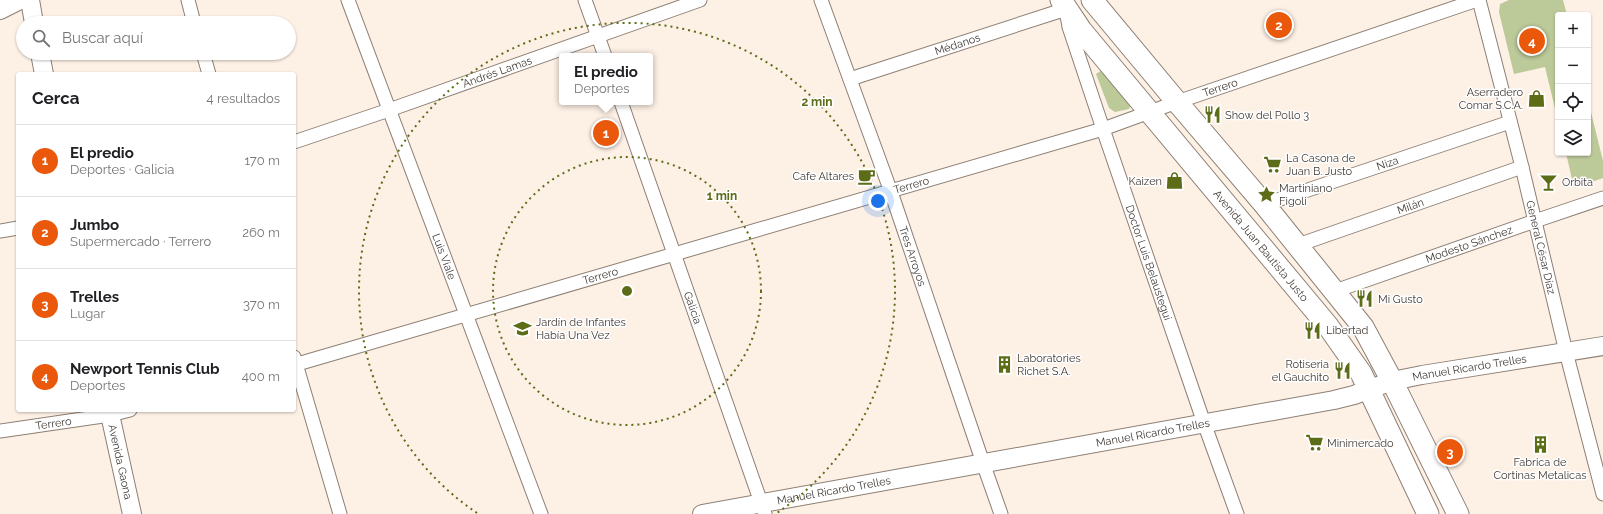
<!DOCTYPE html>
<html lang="es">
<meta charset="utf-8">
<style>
body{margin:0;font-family:Raleway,sans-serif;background:#f2f2f2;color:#202124}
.controls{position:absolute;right:12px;top:12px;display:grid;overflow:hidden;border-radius:4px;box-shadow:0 1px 3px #0004}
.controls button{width:36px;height:36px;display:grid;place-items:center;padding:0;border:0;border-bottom:1px solid #e0e0e0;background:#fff;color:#202124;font:20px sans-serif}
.you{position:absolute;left:878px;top:201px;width:14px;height:14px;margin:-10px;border:3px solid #fff;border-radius:50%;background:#1a73e8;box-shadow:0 0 0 6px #1a73e833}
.badge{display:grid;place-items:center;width:26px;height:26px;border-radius:50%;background:#ea580c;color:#fff;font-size:13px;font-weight:700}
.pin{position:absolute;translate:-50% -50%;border:2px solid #fff;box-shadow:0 1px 4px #0006}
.popup{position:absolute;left:559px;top:53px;width:94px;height:52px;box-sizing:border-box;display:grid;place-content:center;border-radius:4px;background:#fff;filter:drop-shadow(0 1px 3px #0005);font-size:13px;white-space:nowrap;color:#757577}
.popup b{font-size:15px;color:#202124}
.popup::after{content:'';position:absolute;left:50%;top:100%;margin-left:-8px;border:8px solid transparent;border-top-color:#fff}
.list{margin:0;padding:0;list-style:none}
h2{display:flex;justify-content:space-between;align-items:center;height:52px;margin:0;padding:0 16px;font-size:17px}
h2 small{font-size:13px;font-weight:400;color:#757577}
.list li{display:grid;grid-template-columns:26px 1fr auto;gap:12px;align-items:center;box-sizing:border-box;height:72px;padding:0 16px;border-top:1px solid #e0e0e0}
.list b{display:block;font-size:15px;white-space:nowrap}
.list p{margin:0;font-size:13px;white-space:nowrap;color:#757577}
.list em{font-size:13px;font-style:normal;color:#757577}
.icon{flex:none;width:22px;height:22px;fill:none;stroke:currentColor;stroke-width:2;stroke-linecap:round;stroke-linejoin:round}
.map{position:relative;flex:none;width:1603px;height:514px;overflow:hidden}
.search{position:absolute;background:#fff;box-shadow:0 1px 3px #0004;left:16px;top:16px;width:280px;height:44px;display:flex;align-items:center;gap:10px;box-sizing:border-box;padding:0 14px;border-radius:22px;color:#757577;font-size:15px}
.panel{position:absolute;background:#fff;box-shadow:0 1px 3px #0004;left:16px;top:72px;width:280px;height:340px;border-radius:4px}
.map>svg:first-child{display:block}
</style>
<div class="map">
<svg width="1603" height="514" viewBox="0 0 1603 514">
<rect width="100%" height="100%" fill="#fdf0e5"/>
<path fill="#bcc998" d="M1509 0H1563L1567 15H1558V121L1545 67 1514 74 1499 12 1500 4Z
M1105 68 1131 103 1129 109 1115 112 1109 108 1096 74Z
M1588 100 1603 161V178L1574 188 1566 153H1588Z"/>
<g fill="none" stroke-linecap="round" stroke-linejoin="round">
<defs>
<g id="street">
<path d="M188 0 194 23"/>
<path id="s1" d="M348 0 541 514"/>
<path d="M585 0 605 56"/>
<path id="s2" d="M821 0 891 192 983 463 1001 514"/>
<path id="s3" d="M1479 0 1522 167 1566 352 1603 494"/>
<path d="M203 53 209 74"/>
<path id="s4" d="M850 79 1066 9 1069 27 1103 129 1204 423 1237 514"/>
<path id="s5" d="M621 102 765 514"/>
<path id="s6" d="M294 142 389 110 700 0"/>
<path id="s7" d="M1264 204 1293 195 1510 122"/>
<path d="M0 231 18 228"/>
<path id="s8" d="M1298 245 1522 167"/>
<path id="s9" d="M1335 291 1535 221 1603 198"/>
<path d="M294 357 340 514"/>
<path id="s10" d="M294 365 1103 129 1177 102 1477 0"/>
<path id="s11" d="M0 431 110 415 130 410"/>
</g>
<g id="secondary">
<path d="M30 0 34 23"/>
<path d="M0 10 20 0"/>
<path d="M40 53 44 74"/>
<path id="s12" d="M109 410 132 514"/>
<path id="s13" d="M702 514 1334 400 1354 395 1392 381 1422 375 1603 346"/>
</g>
<g id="primary">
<path id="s14" d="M1061 0 1081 30 1328 326 1361 373 1428 514"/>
<path d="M1092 0 1177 102 1264 204 1363 327 1392 381 1458 514"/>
</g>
</defs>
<use href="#street" stroke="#8d7f73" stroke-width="15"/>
<use href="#secondary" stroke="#8d7f73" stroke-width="20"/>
<use href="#primary" stroke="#8d7f73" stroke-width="23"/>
<use href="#street" stroke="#fff" stroke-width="13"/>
<use href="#secondary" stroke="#fff" stroke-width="18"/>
<use href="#primary" stroke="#fff" stroke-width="21"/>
</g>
<g fill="none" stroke="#5d6c16" stroke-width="2" stroke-dasharray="2 4">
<circle cx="627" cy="291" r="134"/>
<path d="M477 513A268 268 0 1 1 777 513"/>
</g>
<defs>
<symbol id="shop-bare" viewBox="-9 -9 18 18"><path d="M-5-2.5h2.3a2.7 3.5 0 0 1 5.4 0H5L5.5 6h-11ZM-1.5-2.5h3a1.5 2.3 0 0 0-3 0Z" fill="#5d6c16" stroke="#fff" stroke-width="2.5" paint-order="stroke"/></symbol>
<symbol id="restaurant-bare" viewBox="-9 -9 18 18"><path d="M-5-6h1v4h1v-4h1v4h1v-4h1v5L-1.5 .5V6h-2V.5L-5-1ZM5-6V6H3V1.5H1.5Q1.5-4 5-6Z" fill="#5d6c16" stroke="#fff" stroke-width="2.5" paint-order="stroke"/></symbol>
<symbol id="supermarket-bare" viewBox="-9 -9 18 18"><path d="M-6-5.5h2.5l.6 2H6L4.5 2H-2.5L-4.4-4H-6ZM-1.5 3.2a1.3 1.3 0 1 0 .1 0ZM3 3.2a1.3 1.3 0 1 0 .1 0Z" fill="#5d6c16" stroke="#fff" stroke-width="2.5" paint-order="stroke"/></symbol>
<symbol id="cafe-bare" viewBox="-9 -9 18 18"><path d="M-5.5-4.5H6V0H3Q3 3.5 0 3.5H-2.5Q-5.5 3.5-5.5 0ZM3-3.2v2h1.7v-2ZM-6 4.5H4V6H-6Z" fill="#5d6c16" stroke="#fff" stroke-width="2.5" paint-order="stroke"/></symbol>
<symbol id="bar-bare" viewBox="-9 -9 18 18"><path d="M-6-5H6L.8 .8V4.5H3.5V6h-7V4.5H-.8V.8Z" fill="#5d6c16" stroke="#fff" stroke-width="2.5" paint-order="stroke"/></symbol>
<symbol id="sight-bare" viewBox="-9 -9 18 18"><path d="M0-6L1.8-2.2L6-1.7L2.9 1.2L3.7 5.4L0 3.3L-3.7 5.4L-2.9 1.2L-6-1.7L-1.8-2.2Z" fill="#5d6c16" stroke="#fff" stroke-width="2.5" paint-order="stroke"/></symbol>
<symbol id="school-bare" viewBox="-9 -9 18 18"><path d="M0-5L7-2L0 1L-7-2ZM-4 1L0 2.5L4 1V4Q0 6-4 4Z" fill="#5d6c16" stroke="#fff" stroke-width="2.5" paint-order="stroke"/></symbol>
<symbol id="building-bare" viewBox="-9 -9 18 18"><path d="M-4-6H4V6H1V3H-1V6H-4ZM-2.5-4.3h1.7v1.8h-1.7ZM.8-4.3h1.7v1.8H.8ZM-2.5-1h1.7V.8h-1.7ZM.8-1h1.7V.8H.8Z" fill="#5d6c16" stroke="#fff" stroke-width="2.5" paint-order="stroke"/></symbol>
</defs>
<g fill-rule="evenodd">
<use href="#shop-bare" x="1524" y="86" width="25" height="25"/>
<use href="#restaurant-bare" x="1200" y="102" width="25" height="25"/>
<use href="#supermarket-bare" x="1260" y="152" width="25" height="25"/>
<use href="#cafe-bare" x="854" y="164" width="25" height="25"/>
<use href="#shop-bare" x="1162" y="168" width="25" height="25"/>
<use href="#bar-bare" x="1536" y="170" width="25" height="25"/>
<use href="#sight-bare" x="1254" y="182" width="25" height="25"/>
<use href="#restaurant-bare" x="1352" y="286" width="25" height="25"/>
<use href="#school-bare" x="510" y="316" width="25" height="25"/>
<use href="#restaurant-bare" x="1300" y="318" width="25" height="25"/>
<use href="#building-bare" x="992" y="352" width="25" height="25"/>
<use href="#restaurant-bare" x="1330" y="358" width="25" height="25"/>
<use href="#supermarket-bare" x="1302" y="430" width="25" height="25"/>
<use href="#building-bare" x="1528" y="432" width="25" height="25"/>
</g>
<g text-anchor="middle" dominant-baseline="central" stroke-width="3" stroke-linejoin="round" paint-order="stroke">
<g font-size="11" fill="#413a35" stroke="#fff">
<text stroke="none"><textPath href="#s4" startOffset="113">Médanos</textPath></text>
<text stroke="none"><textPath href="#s6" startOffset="215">Andrés Lamas</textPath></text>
<text stroke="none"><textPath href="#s10" startOffset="967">Terrero</textPath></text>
<text stroke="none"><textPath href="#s7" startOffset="130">Niza</textPath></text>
<text stroke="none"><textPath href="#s10" startOffset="643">Terrero</textPath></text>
<text stroke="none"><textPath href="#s8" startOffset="119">Milán</textPath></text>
<text stroke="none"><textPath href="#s9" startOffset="142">Modesto Sánchez</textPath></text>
<text stroke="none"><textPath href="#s14" startOffset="317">Avenida Juan Bautista Justo</textPath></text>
<text stroke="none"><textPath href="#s3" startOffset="255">General César Díaz</textPath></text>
<text stroke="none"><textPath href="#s2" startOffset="272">Tres Arroyos</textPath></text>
<text stroke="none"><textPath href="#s1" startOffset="274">Luis Viale</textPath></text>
<text stroke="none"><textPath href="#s4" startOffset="494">Doctor Luis Belaustegui</textPath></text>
<text stroke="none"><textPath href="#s10" startOffset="319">Terrero</textPath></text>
<text stroke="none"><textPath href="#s5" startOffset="218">Galicia</textPath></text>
<text stroke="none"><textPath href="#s13" startOffset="782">Manuel Ricardo Trelles</textPath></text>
<text stroke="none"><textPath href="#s11" startOffset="54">Terrero</textPath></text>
<text stroke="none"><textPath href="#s13" startOffset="458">Manuel Ricardo Trelles</textPath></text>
<text stroke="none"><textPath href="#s12" startOffset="53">Avenida Gaona</textPath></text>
<text stroke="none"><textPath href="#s13" startOffset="134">Manuel Ricardo Trelles</textPath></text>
</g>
<g font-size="11" fill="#413a35" stroke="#fff" text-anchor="start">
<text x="1523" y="92" text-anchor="end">Aserradero<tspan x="1523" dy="13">Comar S.C.A.</tspan></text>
<text x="1225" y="115">Show del Pollo 3</text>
<text x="1286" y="158">La Casona de<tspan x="1286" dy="13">Juan B. Justo</tspan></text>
<text x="854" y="176" text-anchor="end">Cafe Altares</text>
<text x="1162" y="181" text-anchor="end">Kaizen</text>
<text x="1562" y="182">Orbita</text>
<text x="1279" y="188">Martiniano<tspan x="1279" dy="13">Figoli</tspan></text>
<text x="1378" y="299">Mi Gusto</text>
<text x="536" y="322">Jardín de Infantes<tspan x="536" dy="13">Había Una Vez</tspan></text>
<text x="1326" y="330">Libertad</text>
<text x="1017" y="358">Laboratories<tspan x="1017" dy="13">Richet S.A.</tspan></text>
<text x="1329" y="364" text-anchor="end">Rotiseria<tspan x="1329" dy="13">el Gauchito</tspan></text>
<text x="1327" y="443">Minimercado</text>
<text x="1540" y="462" text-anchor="middle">Fabrica de<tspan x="1540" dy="13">Cortinas Metalicas</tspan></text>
</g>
</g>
<circle cx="627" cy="291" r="6" fill="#5d6c16" stroke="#fff" stroke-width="2"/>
<g font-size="12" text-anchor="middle" font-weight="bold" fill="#5d6c16" stroke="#fff" stroke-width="3" stroke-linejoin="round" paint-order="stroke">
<text x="817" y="106">2 min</text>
<text x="722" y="200">1 min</text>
</g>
</svg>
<div class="controls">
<button>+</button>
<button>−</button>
<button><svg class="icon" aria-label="locate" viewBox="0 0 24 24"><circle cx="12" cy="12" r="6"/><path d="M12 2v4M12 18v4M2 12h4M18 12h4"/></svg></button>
<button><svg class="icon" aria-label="layers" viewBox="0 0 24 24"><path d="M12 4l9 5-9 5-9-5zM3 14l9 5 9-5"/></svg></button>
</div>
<div class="you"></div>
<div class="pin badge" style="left:606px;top:133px">1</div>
<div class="popup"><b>El predio</b>Deportes</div>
<div class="pin badge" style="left:1279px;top:25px">2</div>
<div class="pin badge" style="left:1450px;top:452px">3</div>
<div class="pin badge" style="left:1532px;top:41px">4</div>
<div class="search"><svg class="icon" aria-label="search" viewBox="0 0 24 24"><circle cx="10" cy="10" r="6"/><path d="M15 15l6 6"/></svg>Buscar aquí</div>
<section class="panel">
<h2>Cerca<small>4 resultados</small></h2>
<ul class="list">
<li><span class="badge">1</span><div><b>El predio</b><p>Deportes · Galicia</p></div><em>170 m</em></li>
<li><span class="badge">2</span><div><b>Jumbo</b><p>Supermercado · Terrero</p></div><em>260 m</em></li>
<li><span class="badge">3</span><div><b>Trelles</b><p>Lugar</p></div><em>370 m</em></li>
<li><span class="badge">4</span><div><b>Newport Tennis Club</b><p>Deportes</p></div><em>400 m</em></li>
</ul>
</section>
</div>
